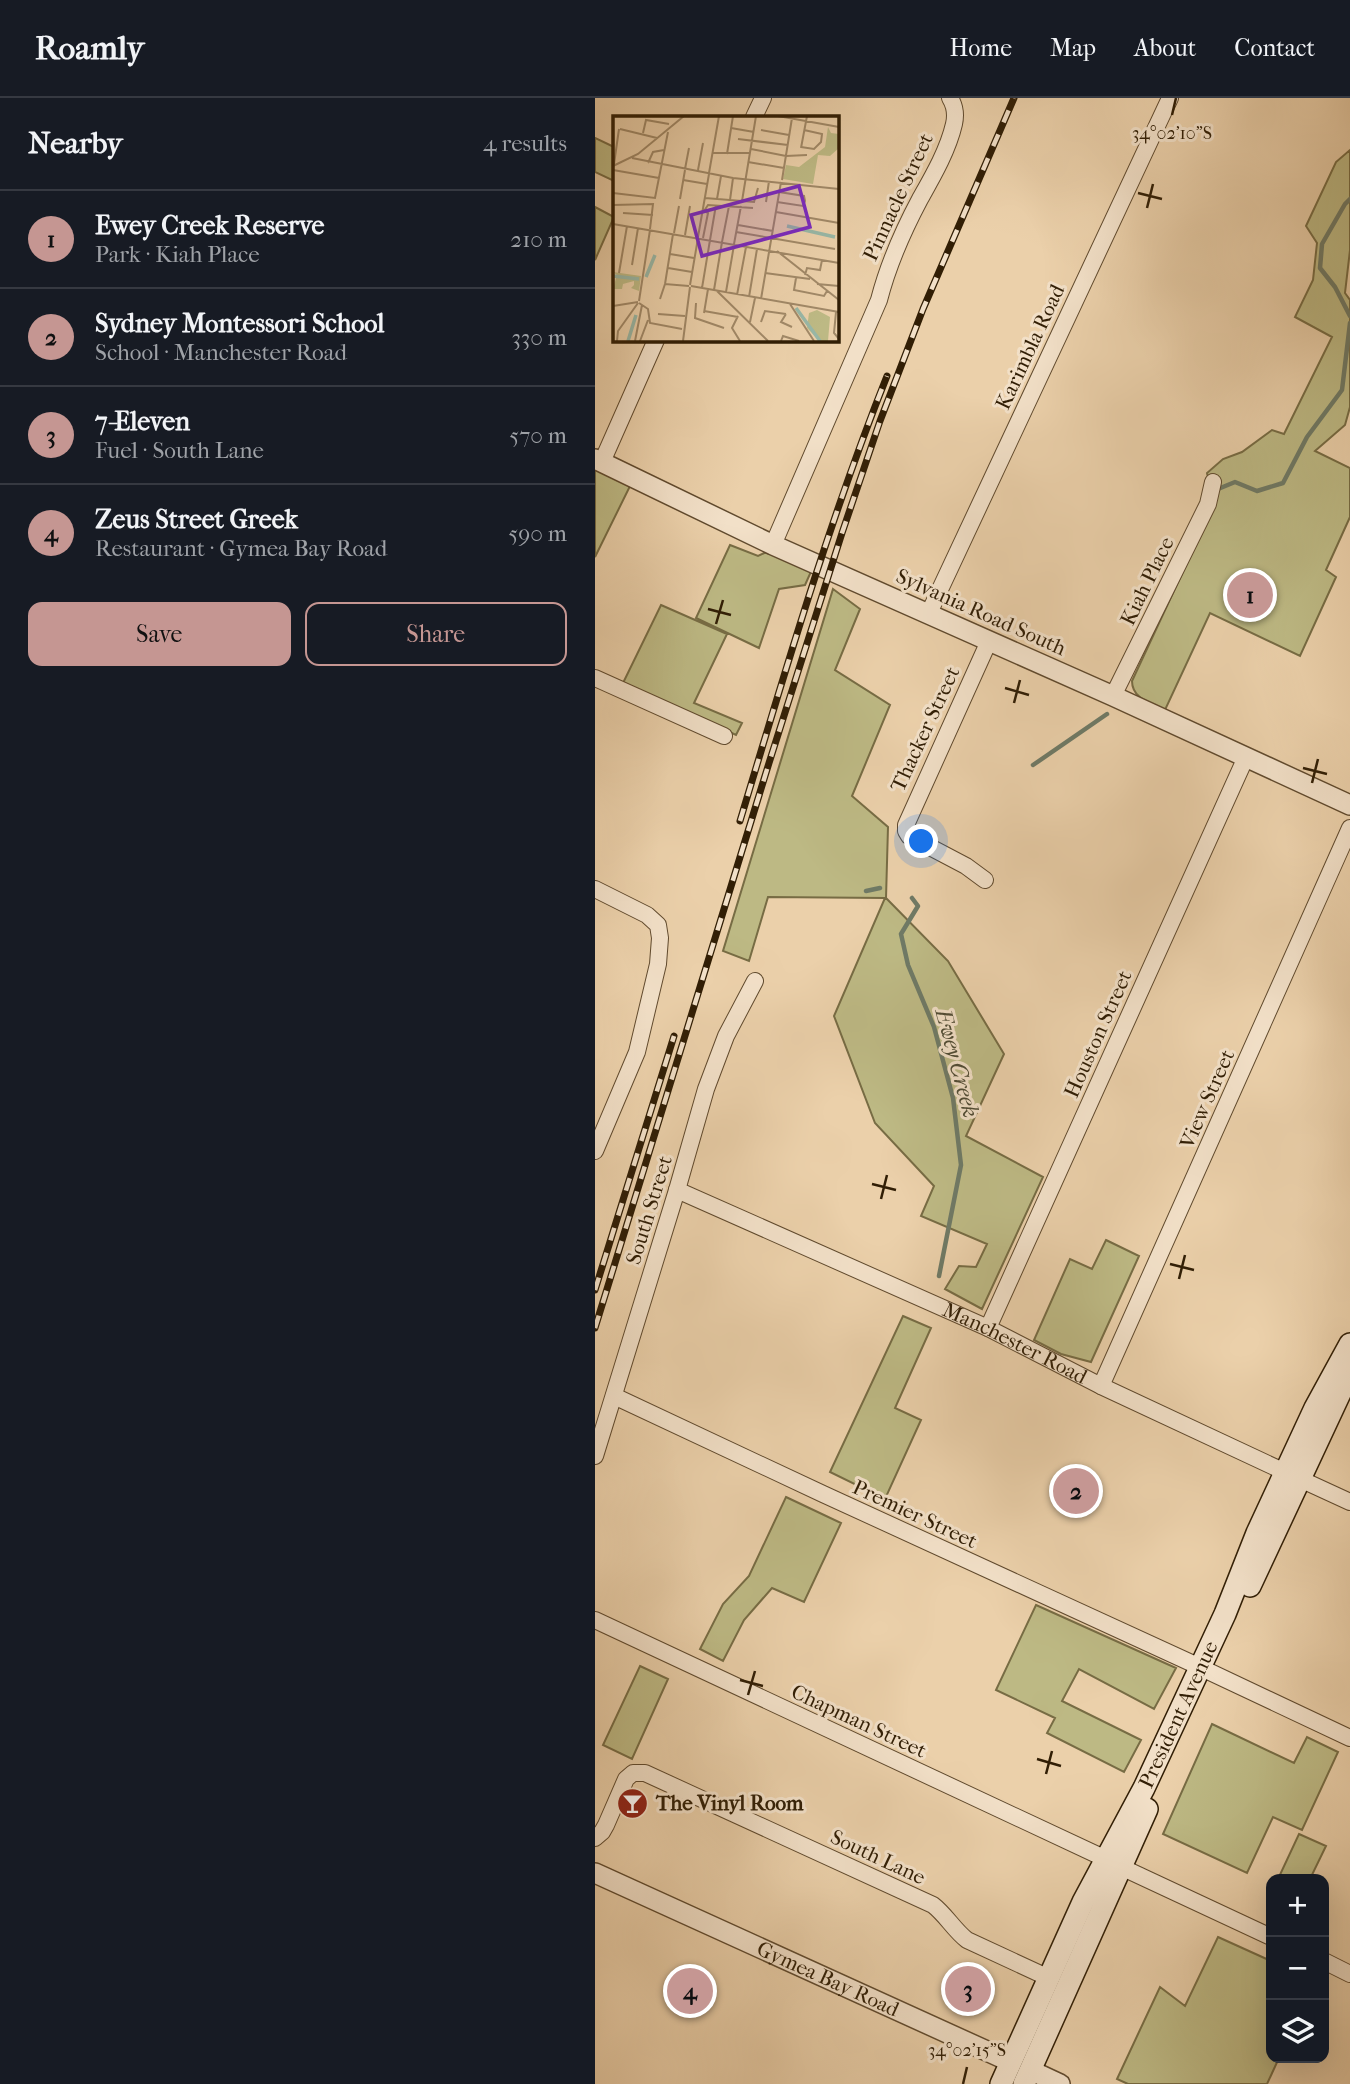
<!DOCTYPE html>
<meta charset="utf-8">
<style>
body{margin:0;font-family:"IM FELL French Canon",serif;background:#20242c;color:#f1f3f6}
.controls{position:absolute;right:21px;bottom:21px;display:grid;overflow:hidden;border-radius:14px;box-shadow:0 7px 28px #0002}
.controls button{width:63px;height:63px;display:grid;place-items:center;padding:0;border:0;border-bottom:2px solid #363941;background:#171b24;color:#f1f3f6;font:35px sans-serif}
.you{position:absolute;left:327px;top:744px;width:24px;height:24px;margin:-18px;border:5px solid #fff;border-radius:50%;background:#1a73e8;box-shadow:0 0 0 10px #1a73e833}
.badge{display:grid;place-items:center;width:46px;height:46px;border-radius:50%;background:#c59692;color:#111;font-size:23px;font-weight:700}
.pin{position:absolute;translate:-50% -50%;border:4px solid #fff;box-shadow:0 2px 7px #0006}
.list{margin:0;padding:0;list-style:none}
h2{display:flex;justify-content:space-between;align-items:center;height:91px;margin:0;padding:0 28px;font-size:30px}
h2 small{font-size:23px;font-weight:400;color:#9ea1a6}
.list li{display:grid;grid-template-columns:46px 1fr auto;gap:21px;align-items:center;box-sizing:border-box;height:98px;padding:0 28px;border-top:2px solid #363941}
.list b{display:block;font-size:26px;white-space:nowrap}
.list p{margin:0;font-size:23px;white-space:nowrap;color:#9ea1a6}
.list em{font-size:23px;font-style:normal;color:#9ea1a6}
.actions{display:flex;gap:14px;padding:21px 28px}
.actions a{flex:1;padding:16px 0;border:2px solid #c59692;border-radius:14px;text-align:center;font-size:24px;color:#c59692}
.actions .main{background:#c59692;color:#111}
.icon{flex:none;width:38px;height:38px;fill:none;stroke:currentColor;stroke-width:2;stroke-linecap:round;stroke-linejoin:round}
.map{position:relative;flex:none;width:755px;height:1986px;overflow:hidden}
header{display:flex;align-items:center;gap:42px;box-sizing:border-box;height:98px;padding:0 35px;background:#171b24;border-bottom:2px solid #363941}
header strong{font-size:33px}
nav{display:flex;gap:38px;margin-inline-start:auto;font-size:24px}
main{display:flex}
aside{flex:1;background:#171b24}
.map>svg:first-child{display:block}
</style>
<header>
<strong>Roamly</strong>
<nav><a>Home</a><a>Map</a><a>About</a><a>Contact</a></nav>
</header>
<main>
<aside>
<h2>Nearby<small>4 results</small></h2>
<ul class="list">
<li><span class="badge">1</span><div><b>Ewey Creek Reserve</b><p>Park · Kiah Place</p></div><em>210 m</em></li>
<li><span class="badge">2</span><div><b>Sydney Montessori School</b><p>School · Manchester Road</p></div><em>330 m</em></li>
<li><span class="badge">3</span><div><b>7-Eleven</b><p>Fuel · South Lane</p></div><em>570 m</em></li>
<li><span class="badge">4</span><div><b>Zeus Street Greek</b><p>Restaurant · Gymea Bay Road</p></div><em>590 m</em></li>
</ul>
<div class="actions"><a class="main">Save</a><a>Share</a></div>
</aside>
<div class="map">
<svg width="755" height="1986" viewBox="0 0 755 1986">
<rect width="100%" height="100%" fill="#ebd0aa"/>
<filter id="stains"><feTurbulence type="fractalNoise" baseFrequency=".00286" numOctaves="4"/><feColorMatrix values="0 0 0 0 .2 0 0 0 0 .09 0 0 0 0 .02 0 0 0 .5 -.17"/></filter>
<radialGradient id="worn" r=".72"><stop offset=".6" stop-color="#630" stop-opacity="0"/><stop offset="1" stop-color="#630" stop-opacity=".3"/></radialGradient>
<path fill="#bdb984" stroke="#776c44" stroke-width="2" d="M0 40 19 49V83L0 74Z
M755 52V152L750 195 755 202V309L750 327 720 353 755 370V419L731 472 741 479 705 558 615 515 570 612C556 605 537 601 537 583L619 407 612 375 628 361 647 354 677 332 689 336 737 239 700 219 718 182 722 145 711 128 741 64Z
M0 109 19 119 0 162Z
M0 361 39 380 0 459Z
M135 447 163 458 178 451 219 467 210 487 184 491 164 550 101 520Z
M238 491 265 511 240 572 295 607 257 698 293 729 291 800 353 863 409 956 371 1038 448 1079 387 1211 350 1191 364 1168 381 1169 392 1146 326 1118 339 1088 280 1025 239 918 290 800 173 799 154 863 128 853Z
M66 507 132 536 99 605 147 625 141 637 28 585Z
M511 1142 544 1158 496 1264 466 1256 439 1242 475 1161 497 1171Z
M308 1218 336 1230 300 1310 326 1322 290 1401 235 1374Z
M191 1399 246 1425 209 1504 177 1490 149 1522 128 1563 105 1551 128 1506 154 1478Z
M441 1507 581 1570 559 1611 484 1571 467 1603 546 1642 529 1674 452 1635 460 1620 401 1592Z
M45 1568 73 1581 37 1661 8 1647Z
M617 1626 699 1665 712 1639 743 1654 707 1732 678 1719 652 1775 568 1736Z
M704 1736 731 1748 715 1781H683Z
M623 1839 676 1863V1960H684L672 1986H533L522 1981 565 1889 590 1908Z"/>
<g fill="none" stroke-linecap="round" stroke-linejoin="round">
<path stroke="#6f7a66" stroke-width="4.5" d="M755 101 750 106 727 146 725 170 740 189 755 218
M623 391 640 384 662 393 688 385 712 339 747 292 755 225
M438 667 512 616
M271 793 285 790
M317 800 323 808 306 836 313 867 339 929 358 1000 366 1067 344 1178"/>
<defs>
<g id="minor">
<path d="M159 19 168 0"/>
<path d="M7 364 61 242"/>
<path d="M178 447 284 202C293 167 308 133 325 101 338 78 353 52 359 26 361 17 360 8 355 0"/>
<path d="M334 515 575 0"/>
<path d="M0 580 129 638"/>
<path d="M518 598 613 406 618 384"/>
<path d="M390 782 371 768 314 738 311 733V727L394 543"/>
<path d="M0 791 52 817 63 827 65 840 63 866 42 954 0 1053"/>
<path id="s1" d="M82 1092 393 1230 506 1288 690 1374"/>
<path d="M393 1230 651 659"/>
<path d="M506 1288 755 730"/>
<path d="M19 1298 228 1396 605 1569"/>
<path d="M0 1358 82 1092 111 991 131 938 160 883"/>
<path d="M705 1381 755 1404"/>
<path d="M0 1522 511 1761"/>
<path d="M615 1574 755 1640"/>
<path d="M0 1740 7 1734 11 1727 31 1681 38 1675H50L338 1807C351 1817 359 1832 372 1842L454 1880"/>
<path d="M526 1769 676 1839"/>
<path d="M729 1863 755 1876"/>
</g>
<g id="tertiary">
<path d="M0 361 178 447 518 598 755 707"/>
<path id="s2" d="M0 1775 416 1964"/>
<path d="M435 1972 465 1986"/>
</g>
<g id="secondary">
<path d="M655 1488 755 1274"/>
<path id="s3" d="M406 1986 488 1804 549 1690 630 1516 662 1435 720 1310 755 1246"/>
<path d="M429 1986 552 1711"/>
</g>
</defs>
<use href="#minor" stroke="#604a2e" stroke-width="18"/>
<use href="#tertiary" stroke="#604a2e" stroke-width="22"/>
<use href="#secondary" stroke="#311e05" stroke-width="24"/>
<use href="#minor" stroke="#f2e0c8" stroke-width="16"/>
<use href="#tertiary" stroke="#f2e0c8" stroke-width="19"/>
<use href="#secondary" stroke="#f2e0c8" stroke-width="21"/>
<defs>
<path id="rail" d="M145 723C190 574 234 423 292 278
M0 1192 79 938
M0 1230 174 665 247 435 285 323 328 211 419 0"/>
</defs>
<use href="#rail" stroke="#311e05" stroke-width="7"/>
<use href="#rail" stroke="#f2e0c8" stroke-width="4.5" stroke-dasharray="13" stroke-linecap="butt"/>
</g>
<path fill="none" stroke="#311e05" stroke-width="2.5" d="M577 17 581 0M543 95 567 101M552 110 558 86M113 511 136 517M121 526 128 502M410 590 434 597M419 605 425 582M708 670 732 676M717 685 723 661M277 1086 301 1092M286 1101 292 1077M575 1166 599 1172M584 1181 590 1157M145 1582 168 1588M153 1597 160 1573M442 1661 466 1668M451 1676 457 1653M368 1986 372 1969"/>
<defs>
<symbol id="bar-disc" viewBox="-11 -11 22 22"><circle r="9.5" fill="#8f2418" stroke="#f2e0c8"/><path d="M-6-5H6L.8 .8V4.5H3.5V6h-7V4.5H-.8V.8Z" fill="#fff"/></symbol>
</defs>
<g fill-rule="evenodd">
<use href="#bar-disc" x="20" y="1688" width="35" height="35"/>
</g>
<g text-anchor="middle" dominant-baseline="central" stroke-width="6" stroke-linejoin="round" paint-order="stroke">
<g font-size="21" fill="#311e05" stroke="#f2e0c8">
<text transform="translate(303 99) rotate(-65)">Pinnacle Street</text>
<text transform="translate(435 249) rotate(-65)">Karimbla Road</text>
<text transform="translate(552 483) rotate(-64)">Kiah Place</text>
<text transform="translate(386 514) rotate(24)">Sylvania Road South</text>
<text transform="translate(330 631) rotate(-65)">Thacker Street</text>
<text transform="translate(503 936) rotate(-66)">Houston Street</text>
<text transform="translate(612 1001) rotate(-66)">View Street</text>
<text transform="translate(54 1112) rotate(-73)">South Street</text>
<text stroke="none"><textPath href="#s1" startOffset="371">Manchester Road</textPath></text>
<text transform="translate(320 1416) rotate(25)">Premier Street</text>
<text stroke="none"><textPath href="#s3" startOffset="410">President Avenue</textPath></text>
<text transform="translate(264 1623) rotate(25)">Chapman Street</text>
<text transform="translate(283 1759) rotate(25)">South Lane</text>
<text stroke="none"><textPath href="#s2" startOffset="256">Gymea Bay Road</textPath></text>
</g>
<g font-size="21" font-weight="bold" fill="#311e05" stroke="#f2e0c8" text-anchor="start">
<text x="61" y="1705">The Vinyl Room</text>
</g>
<g font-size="23" font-style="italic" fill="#504c35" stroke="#f2e0c8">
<text transform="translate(362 965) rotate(75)">Ewey Creek</text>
</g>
</g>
<g transform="translate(18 18)">
<rect width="226" height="226" fill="#ebd0aa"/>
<path d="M215 11 218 17 226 18V32L217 40 205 39 200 68 170 63 173 49 186 51 212 31ZM0 156 28 160 26 175 18 172 21 169V165L10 168 9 173H0L4 159ZM204 194 217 201 215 225H207L194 212 196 197Z" fill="#bdb984"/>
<path fill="none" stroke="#98b7a6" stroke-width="3.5" d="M174 110 222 121M0 160 26 163M33 161 42 139M183 192 207 225M15 225 23 199"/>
<path fill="none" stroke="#a18968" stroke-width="2" d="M165 0 226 11M118 12 141 16M7 13 44 22M148 14 176 19M30 17 33 4 56 8M125 23 175 29M188 31 201 33 208 26 209 18 191 14M188 32 194 0M138 33 173 40M100 37H137M114 38 120 0M173 40 194 39M19 42 120 62 226 73M135 46 171 52M35 47 40 36 51 34M1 48 6 13M0 50 25 38 71 0M72 53 76 32M0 54 46 62M85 54 90 27M96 57 106 0M70 64 94 68M169 64 179 2M0 77 42 82 55 16M92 82 141 86 145 72M67 83 72 54M104 83 108 60M117 84 120 62M129 85 143 0M153 86 156 65M164 86 190 90 192 85 191 80 166 76M0 89 40 88 37 113M91 95 95 89 140 92M163 96 226 107M10 97 40 99M0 108 226 147M125 109 160 115M123 116 222 133M61 117 66 90M72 119 77 90M85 121 96 58M90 122 95 97 91 95M97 124 103 89M109 126 116 90M121 128 128 90M164 135 226 184M57 138 81 142M19 149 25 112M55 152 79 156M6 157 14 110M152 157 197 163M192 159 194 152 207 154 209 144M183 162 181 174 211 180 214 175M52 168 60 118M204 168 226 170M77 169 85 122M78 170 226 196M89 172 97 124M101 174 109 126M104 175 155 225M113 176 121 129M124 179 133 131M136 181 144 133M47 183 52 168 76 170M148 183 168 66M26 185 37 114M26 187 35 193 37 207 69 213M83 187 82 202 111 212M177 188 201 225M0 190 25 186M91 195 125 201M223 196 221 217 226 223M91 197 95 173M45 198 72 200M173 198 168 206 179 211M125 200 119 212 127 225M137 206 142 182M148 206 152 195 173 198M4 225 5 215 25 187M22 225 29 189M27 225 35 204M70 225 77 171M168 225 170 220 186 225"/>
<path fill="#7b2cbf" fill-opacity="0.15" stroke="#7b2cbf" stroke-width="3.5" d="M186 70 197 111 89 140 78 99Z"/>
<rect width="226" height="226" fill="none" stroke="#311e05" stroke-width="3.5"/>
</g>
<g font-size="18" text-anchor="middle" fill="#311e05" stroke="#f2e0c8" stroke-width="6" stroke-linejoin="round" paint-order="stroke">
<text x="577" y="41">34°02'10"S</text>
<text x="372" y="1958">34°02'15"S</text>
</g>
<rect width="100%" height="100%" filter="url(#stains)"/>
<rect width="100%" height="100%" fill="url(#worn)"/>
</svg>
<div class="controls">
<button>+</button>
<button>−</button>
<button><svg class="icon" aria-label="layers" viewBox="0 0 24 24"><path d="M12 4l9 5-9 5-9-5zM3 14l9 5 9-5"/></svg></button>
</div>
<div class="you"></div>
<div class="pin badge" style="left:655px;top:497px">1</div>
<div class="pin badge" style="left:481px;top:1393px">2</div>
<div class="pin badge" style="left:373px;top:1891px">3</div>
<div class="pin badge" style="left:95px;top:1893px">4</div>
</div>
</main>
